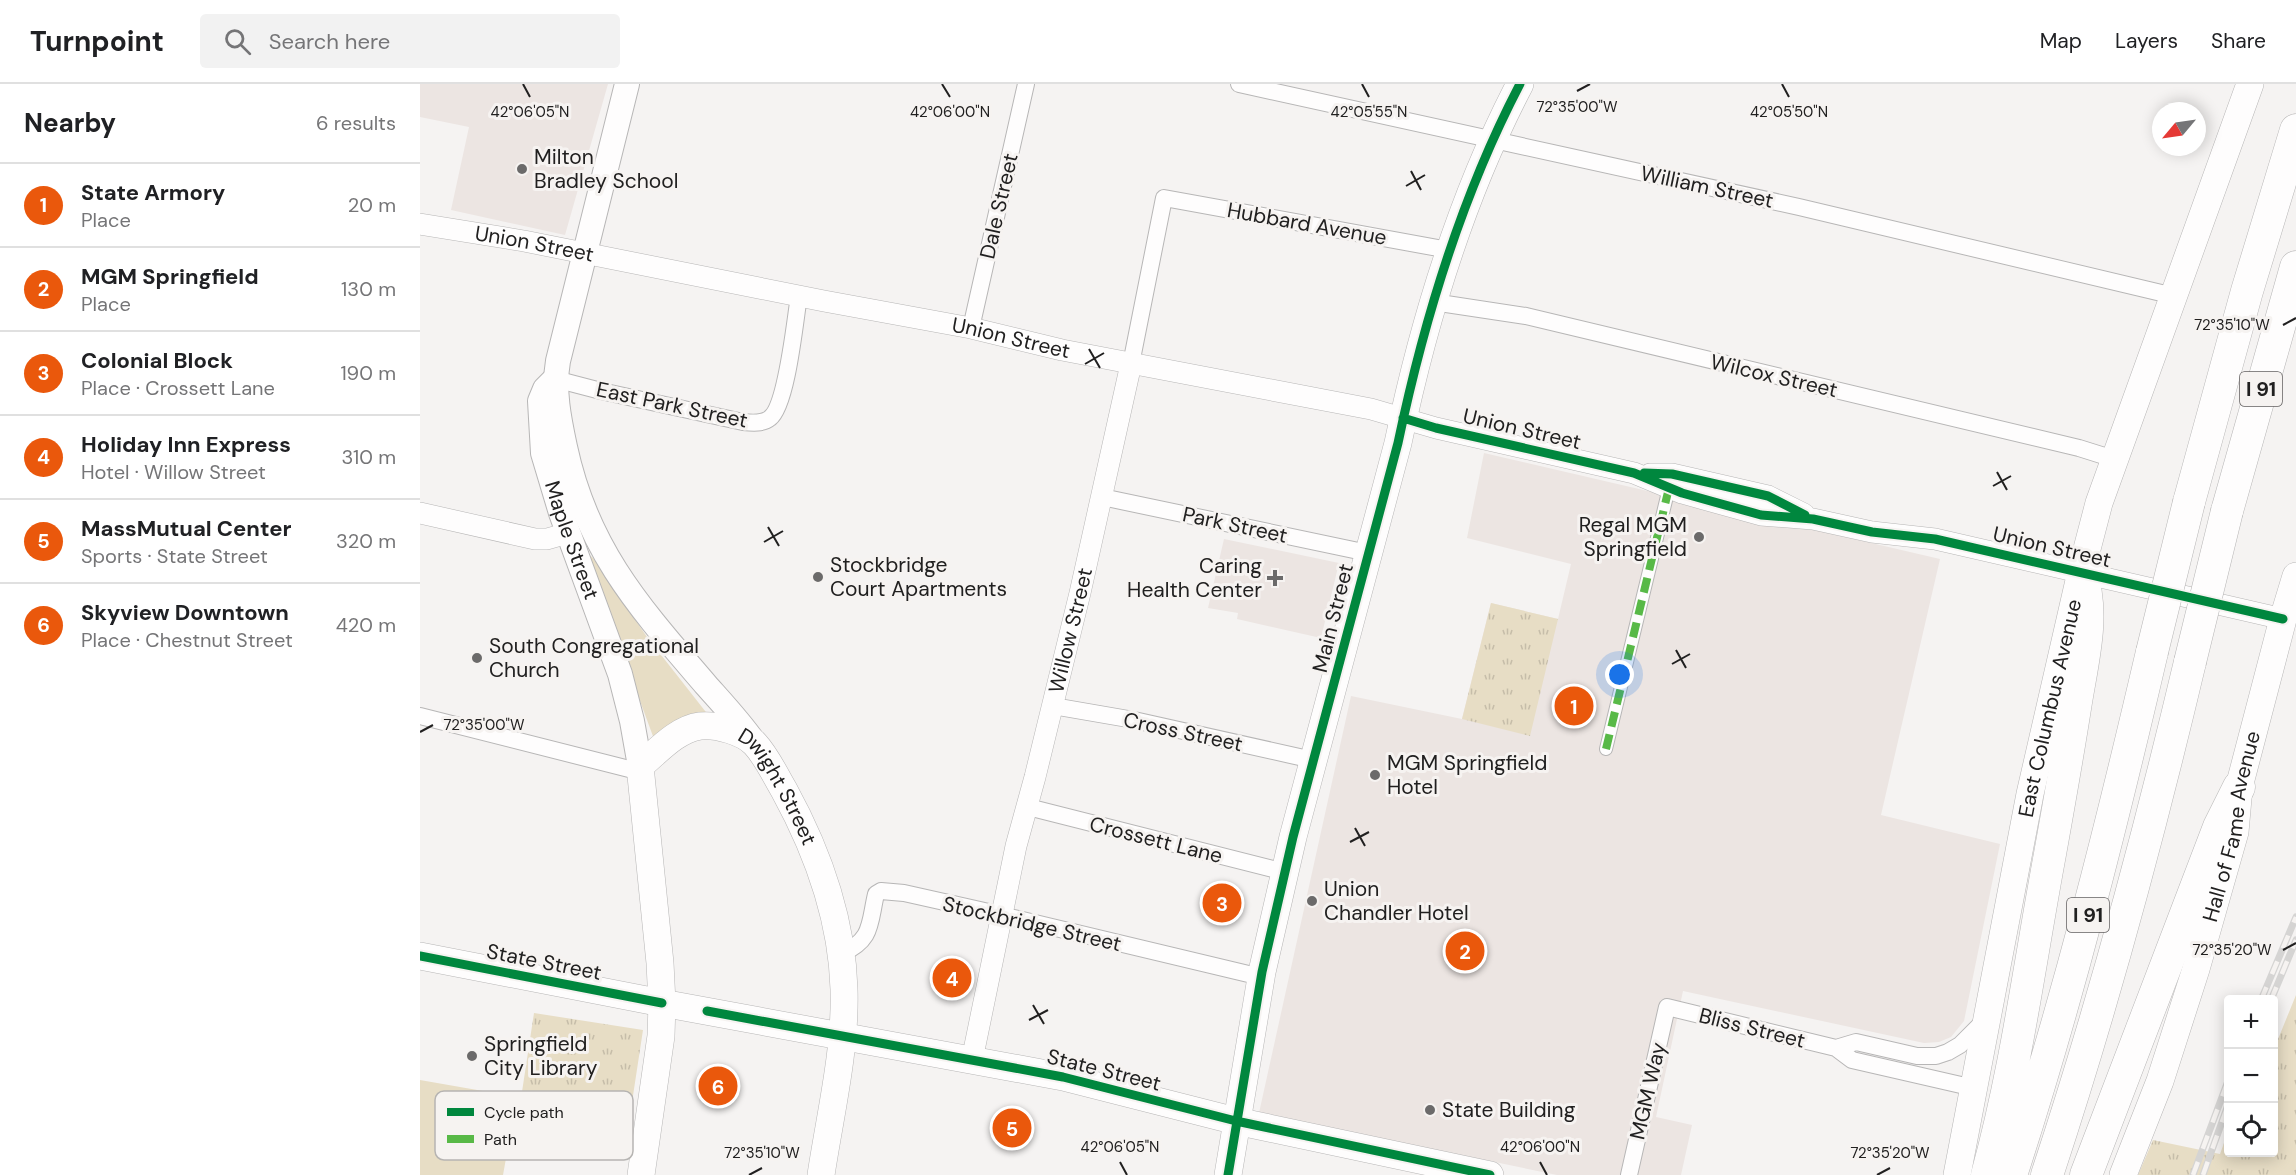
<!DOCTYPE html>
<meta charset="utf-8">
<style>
body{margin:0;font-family:"DM Sans",sans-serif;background:#f2f2f2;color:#202124}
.controls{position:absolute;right:18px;bottom:18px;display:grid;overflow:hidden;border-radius:6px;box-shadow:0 3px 15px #0003}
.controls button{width:54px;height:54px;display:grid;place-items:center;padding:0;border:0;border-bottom:2px solid #e0e0e0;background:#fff;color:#202124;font:30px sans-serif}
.compass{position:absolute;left:1732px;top:18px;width:54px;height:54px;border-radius:50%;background:#fff;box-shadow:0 3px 15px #0003;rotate:241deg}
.you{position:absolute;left:1200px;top:591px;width:21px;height:21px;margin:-15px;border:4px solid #fff;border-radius:50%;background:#1a73e8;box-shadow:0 0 0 9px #1a73e833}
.badge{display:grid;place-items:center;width:39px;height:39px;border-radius:50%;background:#ea580c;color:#fff;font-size:20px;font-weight:700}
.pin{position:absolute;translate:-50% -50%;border:3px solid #fff;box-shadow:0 2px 6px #0006}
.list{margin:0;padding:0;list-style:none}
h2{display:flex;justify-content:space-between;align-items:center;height:78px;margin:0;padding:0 24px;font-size:26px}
h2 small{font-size:20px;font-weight:400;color:#757577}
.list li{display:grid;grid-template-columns:39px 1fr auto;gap:18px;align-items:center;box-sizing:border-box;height:84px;padding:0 24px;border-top:2px solid #e0e0e0}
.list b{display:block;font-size:22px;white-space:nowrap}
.list p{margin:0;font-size:20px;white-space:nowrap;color:#757577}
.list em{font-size:20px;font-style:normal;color:#757577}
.icon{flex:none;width:33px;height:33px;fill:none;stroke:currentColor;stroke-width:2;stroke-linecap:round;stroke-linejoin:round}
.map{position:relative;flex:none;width:1876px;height:1091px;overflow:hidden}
header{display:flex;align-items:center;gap:36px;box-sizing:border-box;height:84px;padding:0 30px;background:#fff;border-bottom:2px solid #e0e0e0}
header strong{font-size:28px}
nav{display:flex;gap:33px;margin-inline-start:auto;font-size:21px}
.search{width:420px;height:54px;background:#f2f2f2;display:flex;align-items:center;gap:15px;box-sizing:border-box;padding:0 21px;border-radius:6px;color:#757577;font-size:22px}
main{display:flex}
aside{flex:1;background:#fff}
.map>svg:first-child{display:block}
</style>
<header>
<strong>Turnpoint</strong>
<div class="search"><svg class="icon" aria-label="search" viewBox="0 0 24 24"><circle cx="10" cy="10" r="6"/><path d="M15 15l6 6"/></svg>Search here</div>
<nav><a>Map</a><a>Layers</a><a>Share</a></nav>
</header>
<main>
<aside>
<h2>Nearby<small>6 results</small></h2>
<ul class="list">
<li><span class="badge">1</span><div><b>State Armory</b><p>Place</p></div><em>20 m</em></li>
<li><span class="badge">2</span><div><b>MGM Springfield</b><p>Place</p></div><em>130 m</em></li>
<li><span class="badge">3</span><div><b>Colonial Block</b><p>Place · Crossett Lane</p></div><em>190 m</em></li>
<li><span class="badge">4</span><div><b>Holiday Inn Express</b><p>Hotel · Willow Street</p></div><em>310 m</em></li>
<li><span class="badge">5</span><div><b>MassMutual Center</b><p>Sports · State Street</p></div><em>320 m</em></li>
<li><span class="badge">6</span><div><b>Skyview Downtown</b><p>Place · Chestnut Street</p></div><em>420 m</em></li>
</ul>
</aside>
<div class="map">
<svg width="1876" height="1091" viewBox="0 0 1876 1091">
<defs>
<pattern id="park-tufts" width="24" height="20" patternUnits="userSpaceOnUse" patternTransform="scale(1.5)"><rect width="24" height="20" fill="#e7ddc5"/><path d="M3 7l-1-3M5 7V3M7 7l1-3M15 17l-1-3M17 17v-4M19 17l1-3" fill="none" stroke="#c6bda9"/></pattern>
</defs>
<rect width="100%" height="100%" fill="#f5f3f2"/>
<path fill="#ece5e2" d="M0 0H188L145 151 31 126 49 43 0 33Z
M1064 369 1520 475 1461 731 1580 760 1544 937 1531 953 1519 958 1504 959 1263 907 1236 1033 1272 1041 1261 1091H1137L839 1029 931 612 1042 635 1071 519 1138 535 1151 480 1047 454Z
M804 455 919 479 901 554 817 535 818 529 788 524Z"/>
<path fill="#e7ddc5" d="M165 467 173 474 227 553 289 632 234 655Z
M0 996 97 1013 83 1091H0Z"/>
<path fill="url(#park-tufts)" d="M1071 519 1138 535 1110 652 1042 635Z
M1876 911V1091H1718L1733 1056 1800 1070 1808 1048V1068H1854V965Z
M114 929 223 946 207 1051 98 1034Z"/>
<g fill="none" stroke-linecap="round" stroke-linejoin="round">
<defs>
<path id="pedestrian" d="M1186 665 1249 404"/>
<path id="minor" d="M819 0 1379 123 1754 212
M1013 218 1106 232 1659 364 1694 375
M551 244 606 0
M711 280 744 114 1029 166
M135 295 181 307 323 338C332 339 343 340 350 334 367 321 375 236 379 212
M682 413 948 469
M633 622 714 636 893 676
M0 632 221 688
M608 723 865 788
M421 870C453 856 449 840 456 810L461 807 484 809 560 826 841 893
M1416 964 1436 958 1497 972H1516L1528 968 1540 961 1565 936
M1209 1091 1247 923 1416 964 1432 976 1554 1004"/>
<g id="tertiary">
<path id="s1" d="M0 140 104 157 404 217 551 244 642 266 951 325 1016 344 1214 389 1262 409 1341 431 1393 435 1452 448 1515 455 1863 535"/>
<path d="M1230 390H1252L1348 412 1384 430"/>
<path d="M0 429 115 455H127L148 449"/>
<path id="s2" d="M552 976 596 762 615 693 660 509 711 280"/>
</g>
<g id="secondary">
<path d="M207 0 138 277C133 306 139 335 145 363 167 466 220 524 286 601 302 619 319 637 333 657"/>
<path id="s3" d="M135 295 125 305 120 317 123 369 141 429 200 590 212 637 220 682"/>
</g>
<g id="primary">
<path d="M0 872 242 919 643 993 816 1037 1070 1091"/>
<path id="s4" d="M221 1091 241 952 242 919 240 879 220 682C237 668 257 645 280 642 296 640 324 648 335 660 347 673 355 691 364 706 398 768 422 835 424 905 426 966 410 1031 401 1091"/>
<path d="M808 1091 842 888 873 753 978 359C1004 235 1041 113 1100 0"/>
<path id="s5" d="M1537 1091 1610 710 1661 488 1679 419 1830 0"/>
<path id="s6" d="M1703 1091 1740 997 1776 885 1815 748 1819 703 1863 535 1876 492"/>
</g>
<path id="motorway" d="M1769 418 1827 207 1876 46
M1807 427 1876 183
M1567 1091C1596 986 1610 877 1630 770 1639 720 1648 669 1656 618 1663 575 1675 531 1661 488
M1591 1091C1647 919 1691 744 1732 568
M1627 1091C1683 922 1729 751 1770 578
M1666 1091 1799 743 1819 703"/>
</defs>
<use href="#pedestrian" stroke="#b7b6b6" stroke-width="14"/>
<use href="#minor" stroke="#b7b6b6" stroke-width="18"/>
<use href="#tertiary" stroke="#b7b6b6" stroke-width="22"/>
<use href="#secondary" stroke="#b7b6b6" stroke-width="26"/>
<use href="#primary" stroke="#b7b6b6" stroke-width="28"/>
<use href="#motorway" stroke="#b7b6b6" stroke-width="33"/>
<use href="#pedestrian" stroke="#fefdfd" stroke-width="12"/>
<use href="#minor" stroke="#fefdfd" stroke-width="16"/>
<use href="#tertiary" stroke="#fefdfd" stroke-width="21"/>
<use href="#secondary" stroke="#fefdfd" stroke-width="24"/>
<use href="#primary" stroke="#fefdfd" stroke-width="27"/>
<use href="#motorway" stroke="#fefdfd" stroke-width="32"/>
<defs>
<path id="rail" d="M1841 916 1876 833
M1851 916 1876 856
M1773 1091 1808 997
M1783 1091 1808 1021"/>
</defs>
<use href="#rail" stroke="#d5d4d3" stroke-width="7"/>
<use href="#rail" stroke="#f6f3f1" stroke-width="4.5" stroke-dasharray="14" stroke-linecap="butt"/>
<defs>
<path id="motorway-bridge" d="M1732 568 1769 418
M1770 578 1807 427"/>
</defs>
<use href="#motorway-bridge" stroke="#b7b6b6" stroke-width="33" stroke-linecap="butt"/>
<use href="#motorway-bridge" stroke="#fefdfd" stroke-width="32"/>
<path stroke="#58b947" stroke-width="8" stroke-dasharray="15 8" stroke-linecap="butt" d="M1186 665 1249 404"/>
<defs>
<path id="cycleway" d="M983 334 1016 344 1214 389 1262 409 1341 431 1393 435 1452 448 1515 455 1863 535
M1224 389 1252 390 1348 412 1385 431
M0 872 242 919
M287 927 643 993 816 1037 1070 1091
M808 1091 842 888 873 753 978 359C1004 235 1041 113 1100 0"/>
</defs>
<use href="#cycleway" stroke="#f6f3f1" stroke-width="13"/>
<use href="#cycleway" stroke="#00873e" stroke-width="9"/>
</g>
<path fill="none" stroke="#212020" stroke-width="2" d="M103 0 110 13M522 0 530 13M942 0 949 13M1362 0 1369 13M1157 7 1170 0M991 87 1001 106M986 102 1005 91M1863 241 1876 234M669 265 680 284M665 280 684 269M1577 388 1587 406M1573 402 1591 392M348 443 359 462M344 458 363 447M1256 566 1266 584M1252 580 1270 570M0 648 13 641M935 744 945 762M930 758 949 748M1863 866 1876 859M613 921 624 940M609 936 628 926M700 1078 707 1091M1120 1078 1127 1091M329 1091 342 1084M1457 1091 1470 1084"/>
<g fill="#6b6a6a" stroke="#f6f3f1" stroke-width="2">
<circle cx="102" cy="85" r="6"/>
<circle cx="1279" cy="453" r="6"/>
<circle cx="398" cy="493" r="6"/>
<path d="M852 485h6v6h6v6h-6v6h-6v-6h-6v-6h6z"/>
<circle cx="57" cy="574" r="6"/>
<circle cx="955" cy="691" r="6"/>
<circle cx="892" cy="817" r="6"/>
<circle cx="52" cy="972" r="6"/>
<circle cx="1010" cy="1026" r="6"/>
</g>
<g text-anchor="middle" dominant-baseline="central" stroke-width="6" stroke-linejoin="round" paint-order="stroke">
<g fill="#f6f3f1" stroke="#615f5f" stroke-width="1.5">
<rect x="1820" y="288" width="42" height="34" rx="4.5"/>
<rect x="1647" y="814" width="42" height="34" rx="4.5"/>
</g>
<g font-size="20" font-weight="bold" fill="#212020">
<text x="1841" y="305">I 91</text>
<text x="1668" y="831">I 91</text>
</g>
<g font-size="21" fill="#212020" stroke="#f6f3f1" text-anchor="start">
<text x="114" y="73">Milton<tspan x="114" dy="24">Bradley School</tspan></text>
<text x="1267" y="441" text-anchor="end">Regal MGM<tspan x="1267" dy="24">Springfield</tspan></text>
<text x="410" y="481">Stockbridge<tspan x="410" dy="24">Court Apartments</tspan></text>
<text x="842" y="482" text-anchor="end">Caring<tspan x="842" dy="24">Health Center</tspan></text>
<text x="69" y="562">South Congregational<tspan x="69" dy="24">Church</tspan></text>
<text x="967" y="679">MGM Springfield<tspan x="967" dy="24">Hotel</tspan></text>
<text x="904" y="805">Union<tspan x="904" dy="24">Chandler Hotel</tspan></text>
<text x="64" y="960">Springfield<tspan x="64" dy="24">City Library</tspan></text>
<text x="1022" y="1026">State Building</text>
</g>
<g font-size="21" fill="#212020" stroke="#f6f3f1">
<text transform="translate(1287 103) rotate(12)">William Street</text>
<text transform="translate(579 122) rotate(-77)">Dale Street</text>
<text transform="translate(887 140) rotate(10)">Hubbard Avenue</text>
<text stroke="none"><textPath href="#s1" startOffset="116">Union Street</textPath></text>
<text stroke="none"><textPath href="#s1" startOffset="602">Union Street</textPath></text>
<text transform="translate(1354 292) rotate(13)">Wilcox Street</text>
<text transform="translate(252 321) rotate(12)">East Park Street</text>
<text transform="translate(1102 345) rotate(13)">Union Street</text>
<text transform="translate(815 441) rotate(12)">Park Street</text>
<text stroke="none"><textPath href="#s3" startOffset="171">Maple Street</textPath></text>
<text transform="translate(1632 463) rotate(13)">Union Street</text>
<text transform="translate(913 534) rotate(-76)">Main Street</text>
<text stroke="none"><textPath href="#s2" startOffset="441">Willow Street</textPath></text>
<text stroke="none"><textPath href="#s5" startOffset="476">East Columbus Avenue</textPath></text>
<text transform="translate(763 648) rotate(12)">Cross Street</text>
<text stroke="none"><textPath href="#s4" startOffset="592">Dwight Street</textPath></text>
<text stroke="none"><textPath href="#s6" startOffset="366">Hall of Fame Avenue</textPath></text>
<text transform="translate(736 756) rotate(14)">Crossett Lane</text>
<text transform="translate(612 840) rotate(13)">Stockbridge Street</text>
<text transform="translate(124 878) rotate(11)">State Street</text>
<text transform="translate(1332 944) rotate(14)">Bliss Street</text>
<text transform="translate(684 986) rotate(14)">State Street</text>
<text transform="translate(1228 1007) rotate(-77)">MGM Way</text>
</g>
</g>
<rect x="15" y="1007" width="198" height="69" rx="9" fill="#f6f3f1" stroke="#b6b4b2" stroke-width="1.5"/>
<rect x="27" y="1024" width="27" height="8" fill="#00873e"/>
<rect x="27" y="1051" width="27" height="8" fill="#58b947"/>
<g font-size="16" fill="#212020">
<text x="64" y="1034">Cycle path</text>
<text x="64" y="1061">Path</text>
</g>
<g font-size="15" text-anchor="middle" fill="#212020" stroke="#f6f3f1" stroke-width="6" stroke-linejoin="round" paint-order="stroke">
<text x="1157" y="28">72°35'00"W</text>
<text x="110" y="33">42°06'05"N</text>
<text x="530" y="33">42°06'00"N</text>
<text x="949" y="33">42°05'55"N</text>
<text x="1369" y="33">42°05'50"N</text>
<text x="1812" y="246">72°35'10"W</text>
<text x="64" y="646">72°35'00"W</text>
<text x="1812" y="871">72°35'20"W</text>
<text x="700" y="1068">42°06'05"N</text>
<text x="1120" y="1068">42°06'00"N</text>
<text x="342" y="1074">72°35'10"W</text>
<text x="1470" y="1074">72°35'20"W</text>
</g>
</svg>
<div class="controls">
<button>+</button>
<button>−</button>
<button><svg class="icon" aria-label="locate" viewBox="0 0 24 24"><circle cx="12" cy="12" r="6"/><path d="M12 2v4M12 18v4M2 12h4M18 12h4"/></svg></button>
</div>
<svg class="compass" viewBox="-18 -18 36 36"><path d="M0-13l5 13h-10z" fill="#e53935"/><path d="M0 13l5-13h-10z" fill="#757577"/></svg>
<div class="you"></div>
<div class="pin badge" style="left:1154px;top:622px">1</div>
<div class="pin badge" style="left:1045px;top:867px">2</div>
<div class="pin badge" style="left:802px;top:819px">3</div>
<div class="pin badge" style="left:532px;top:894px">4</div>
<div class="pin badge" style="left:592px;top:1044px">5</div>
<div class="pin badge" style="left:298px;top:1002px">6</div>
</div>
</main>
